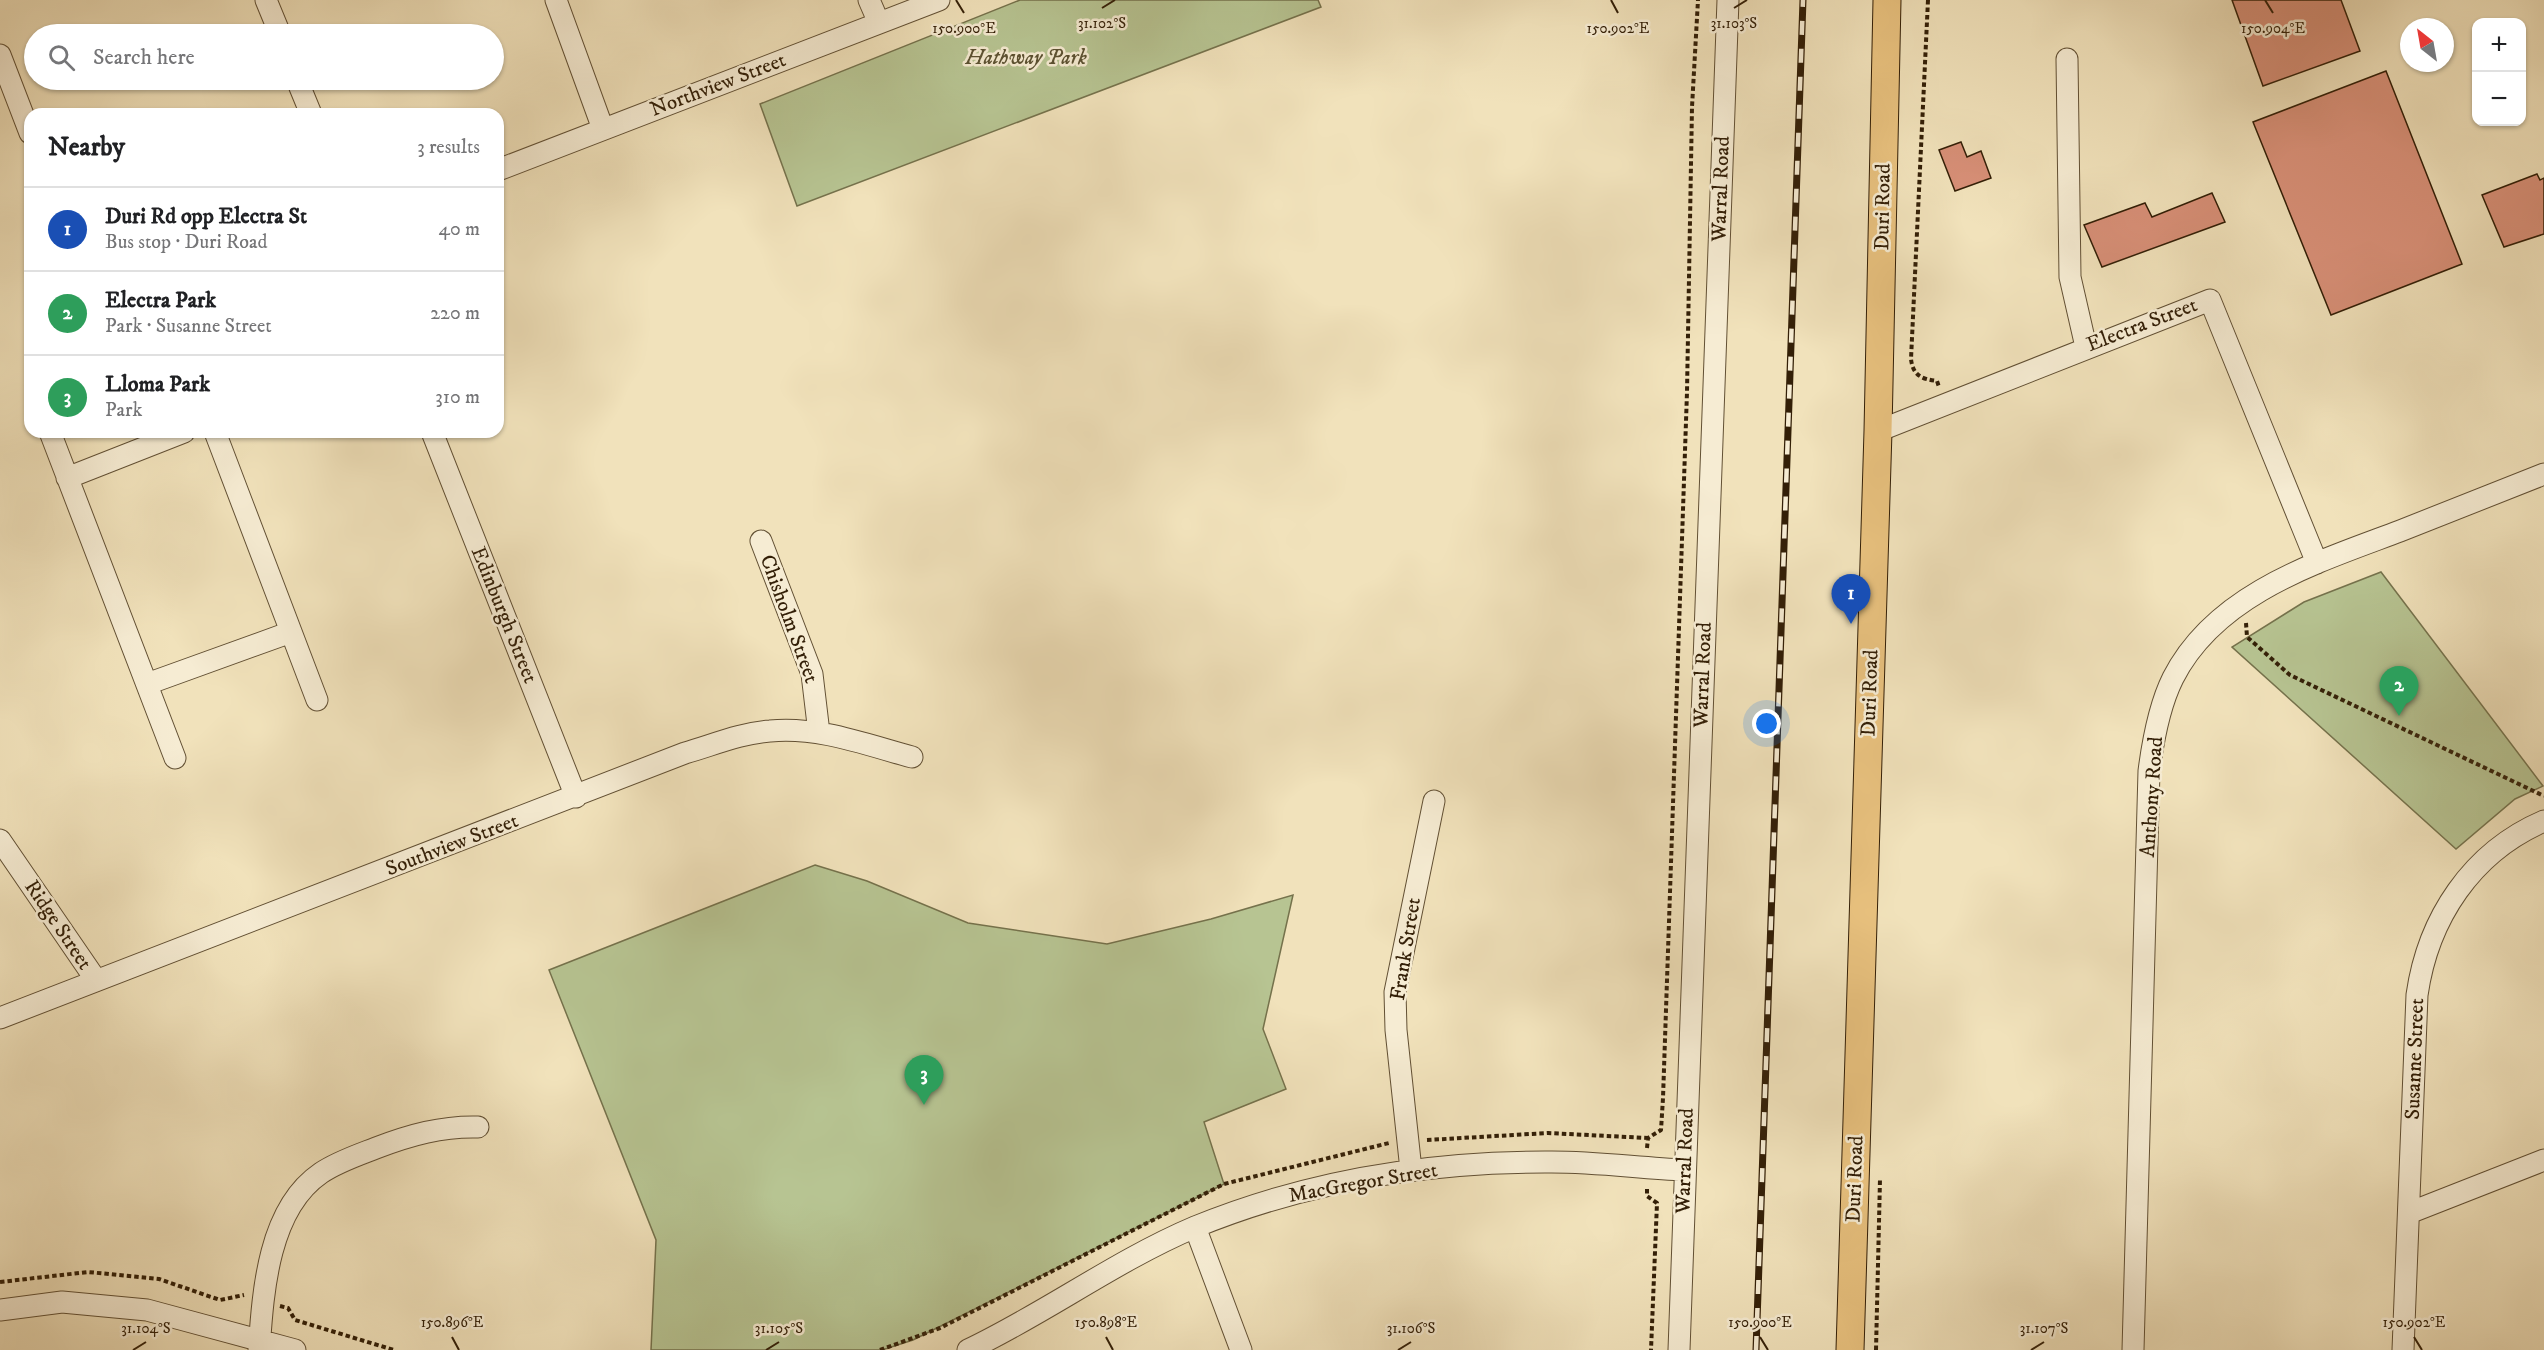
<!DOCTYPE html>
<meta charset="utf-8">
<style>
body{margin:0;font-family:"IM FELL DW Pica",serif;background:#f2f2f2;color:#202124}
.controls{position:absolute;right:18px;top:18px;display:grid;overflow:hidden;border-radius:12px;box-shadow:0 2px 4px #0004}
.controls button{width:54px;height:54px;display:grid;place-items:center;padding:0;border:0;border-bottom:2px solid #e0e0e0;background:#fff;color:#202124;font:30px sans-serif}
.compass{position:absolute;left:2400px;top:18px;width:54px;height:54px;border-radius:50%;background:#fff;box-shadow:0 2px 4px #0004;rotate:329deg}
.you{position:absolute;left:1767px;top:724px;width:21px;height:21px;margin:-15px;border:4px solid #fff;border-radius:50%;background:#1a73e8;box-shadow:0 0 0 9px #1a73e833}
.badge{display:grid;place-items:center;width:39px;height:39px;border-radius:50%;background:#8f2418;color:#fff;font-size:20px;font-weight:700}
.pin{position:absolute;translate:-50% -50px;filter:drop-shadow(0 2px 3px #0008)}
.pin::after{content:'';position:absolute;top:32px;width:21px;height:18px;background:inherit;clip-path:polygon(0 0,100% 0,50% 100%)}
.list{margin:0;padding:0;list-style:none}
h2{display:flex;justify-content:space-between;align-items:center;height:78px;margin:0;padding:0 24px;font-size:26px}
h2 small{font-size:20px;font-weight:400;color:#757577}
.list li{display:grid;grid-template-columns:39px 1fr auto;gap:18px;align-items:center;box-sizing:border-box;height:84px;padding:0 24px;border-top:2px solid #e0e0e0}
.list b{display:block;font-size:22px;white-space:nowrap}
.list p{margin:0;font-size:20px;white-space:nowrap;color:#757577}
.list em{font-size:20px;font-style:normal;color:#757577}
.icon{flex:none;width:33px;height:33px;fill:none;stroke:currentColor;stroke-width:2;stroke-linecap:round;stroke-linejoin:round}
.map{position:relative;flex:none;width:2544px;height:1350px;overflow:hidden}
.search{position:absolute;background:#fff;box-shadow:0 2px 4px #0004;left:24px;top:24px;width:480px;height:66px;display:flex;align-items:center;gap:15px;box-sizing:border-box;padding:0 21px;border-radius:33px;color:#757577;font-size:22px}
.panel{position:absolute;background:#fff;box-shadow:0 2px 4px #0004;left:24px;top:108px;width:480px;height:330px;border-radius:18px}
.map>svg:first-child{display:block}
</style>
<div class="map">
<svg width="2544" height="1350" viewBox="0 0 2544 1350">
<rect width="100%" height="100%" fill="#f1e2bb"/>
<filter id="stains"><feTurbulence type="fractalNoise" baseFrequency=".00333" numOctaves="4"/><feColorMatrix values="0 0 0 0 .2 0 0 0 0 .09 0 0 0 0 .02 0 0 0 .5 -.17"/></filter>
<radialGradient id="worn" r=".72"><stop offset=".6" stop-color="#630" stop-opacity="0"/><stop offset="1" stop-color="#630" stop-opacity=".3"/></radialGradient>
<path fill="#b7c492" stroke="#75724c" stroke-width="1.5" d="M1020 0H1318L1321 7 797 206 760 104Z
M2381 572 2543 786 2515 799 2456 849 2232 647 2304 602Z
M815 865 867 881 968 923 1107 944 1211 919 1293 895 1263 1029 1286 1089 1204 1122 1224 1184 913 1340 882 1350H651L656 1240 549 970Z"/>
<path fill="#d89078" stroke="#331f07" stroke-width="1.5" d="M2232 0H2341L2360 51 2263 86Z
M2386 71 2462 264 2331 315 2253 122Z
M1961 142 1967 157 1981 151 1991 178 1955 191 1939 150Z
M2537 174 2540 180 2544 178V234L2504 247 2482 195Z
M2212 193 2225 222 2102 267 2084 225 2145 203 2152 217Z"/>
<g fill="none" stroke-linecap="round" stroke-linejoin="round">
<defs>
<path id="minor" d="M266 0 280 34
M556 0 603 129
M869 0 879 23
M0 55 30 133
M2067 59 2070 277 2086 347
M297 80 311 114
M498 170 939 0
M1878 431 2210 300 2317 563
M50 432 175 758
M215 432 317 700
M432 432 576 797
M67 478 184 432
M761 541 812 674 819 733
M147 684 291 632
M0 840 96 980
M0 1018 685 753C713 745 741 733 770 731 818 726 867 745 912 757
M1411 1170 1396 1030 1395 992 1434 801
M2409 1213 2544 1160
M1195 1227 1241 1350
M0 1310 62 1302 147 1310 295 1350
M259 1350C263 1292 268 1209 321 1173 337 1162 358 1155 376 1148 410 1135 442 1126 478 1127
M968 1350C1046 1313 1115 1261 1195 1227 1305 1182 1426 1162 1545 1162 1591 1161 1638 1168 1685 1170
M1679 1350 1728 0
M2133 1350 2149 771C2153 740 2159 706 2173 678 2216 593 2318 562 2400 531 2448 512 2496 493 2544 474
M2403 1350 2417 995C2428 918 2472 852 2544 821"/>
<path id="major" d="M1850 1350 1878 431 1887 0"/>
</defs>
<use href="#minor" stroke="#625034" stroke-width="23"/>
<use href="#major" stroke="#331f07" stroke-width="29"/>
<path stroke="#331f07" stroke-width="4" stroke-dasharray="4.5 3" stroke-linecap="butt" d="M1928 0 1911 359C1913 376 1922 379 1937 381L1939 387
M2246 623 2247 637 2290 675 2544 796
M1427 1140 1548 1133 1648 1138
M1647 1148 1648 1138 1661 1130 1663 1098 1687 392 1692 107 1698 0
M1647 1189V1196L1657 1203 1651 1350
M0 1282 88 1272 159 1279 220 1300 244 1295
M280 1306 288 1308 295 1320 394 1350
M880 1350 940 1328 1224 1184 1389 1143
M1876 1350 1880 1179"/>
<use href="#minor" stroke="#f6ecd3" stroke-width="21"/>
<use href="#major" stroke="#e8c17e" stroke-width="27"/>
<defs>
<path id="rail" d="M1756 1350 1803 0"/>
</defs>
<use href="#rail" stroke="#331f07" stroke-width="7"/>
<use href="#rail" stroke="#f6ecd3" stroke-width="4.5" stroke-dasharray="14" stroke-linecap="butt"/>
</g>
<path fill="none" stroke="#331f07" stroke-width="2" d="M956 0 964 13M1611 0 1618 13M2265 0 2273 13M1102 8 1115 0M1734 8 1747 0M452 1337 459 1350M1106 1337 1113 1350M1760 1337 1768 1350M2414 1337 2422 1350M133 1350 146 1342M766 1350 779 1342M1398 1350 1411 1342M2031 1350 2044 1342"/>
<g text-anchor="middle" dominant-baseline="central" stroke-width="5" stroke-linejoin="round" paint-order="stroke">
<g font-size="21" font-style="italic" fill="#5b5131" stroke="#f6ecd3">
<text x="1026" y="58">Hathway Park</text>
</g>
<g font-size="21" fill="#331f07" stroke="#f6ecd3">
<text transform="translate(718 85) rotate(-21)">Northview Street</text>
<text transform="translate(1721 189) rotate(-88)">Warral Road</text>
<text transform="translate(1883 207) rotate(-89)">Duri Road</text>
<text transform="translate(2142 325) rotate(-21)">Electra Street</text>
<text transform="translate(504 615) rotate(68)">Edinburgh Street</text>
<text transform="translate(789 619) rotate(70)">Chisholm Street</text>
<text transform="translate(1703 675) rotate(-88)">Warral Road</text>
<text transform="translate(1870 693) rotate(-88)">Duri Road</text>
<text transform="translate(2152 797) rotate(-86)">Anthony Road</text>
<text transform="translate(452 845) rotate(-21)">Southview Street</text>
<text transform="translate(58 925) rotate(56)">Ridge Street</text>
<text transform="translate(1406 949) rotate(-81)">Frank Street</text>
<text transform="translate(2415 1059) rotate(-88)">Susanne Street</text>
<text transform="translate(1685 1161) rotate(-88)">Warral Road</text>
<text transform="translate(1855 1179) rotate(-88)">Duri Road</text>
<text transform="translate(1363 1183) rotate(-10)">MacGregor Street</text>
</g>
</g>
<g font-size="15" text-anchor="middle" fill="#331f07" stroke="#f6ecd3" stroke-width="5" stroke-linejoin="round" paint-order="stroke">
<text x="1734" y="28">31.103°S</text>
<text x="1102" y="28">31.102°S</text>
<text x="1618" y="33">150.902°E</text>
<text x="964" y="33">150.900°E</text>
<text x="2273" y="33">150.904°E</text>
<text x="452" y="1327">150.896°E</text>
<text x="1106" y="1327">150.898°E</text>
<text x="1760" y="1327">150.900°E</text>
<text x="2414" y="1327">150.902°E</text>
<text x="146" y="1333">31.104°S</text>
<text x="779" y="1333">31.105°S</text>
<text x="1411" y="1333">31.106°S</text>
<text x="2044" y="1333">31.107°S</text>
</g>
<rect width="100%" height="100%" filter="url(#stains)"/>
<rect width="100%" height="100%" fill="url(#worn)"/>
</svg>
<div class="controls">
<button>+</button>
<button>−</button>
</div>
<svg class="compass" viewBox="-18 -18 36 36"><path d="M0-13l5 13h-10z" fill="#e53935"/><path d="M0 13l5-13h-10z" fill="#757577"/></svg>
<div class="you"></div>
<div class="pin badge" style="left:1851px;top:624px;background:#1a4fb4">1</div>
<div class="pin badge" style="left:2399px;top:716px;background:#2e9e5b">2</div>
<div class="pin badge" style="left:924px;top:1105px;background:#2e9e5b">3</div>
<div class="search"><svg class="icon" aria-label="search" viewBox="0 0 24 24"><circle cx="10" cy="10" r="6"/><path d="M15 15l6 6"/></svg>Search here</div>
<section class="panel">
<h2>Nearby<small>3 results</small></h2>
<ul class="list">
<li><span class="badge" style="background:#1a4fb4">1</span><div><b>Duri Rd opp Electra St</b><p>Bus stop · Duri Road</p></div><em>40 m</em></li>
<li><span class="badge" style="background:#2e9e5b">2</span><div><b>Electra Park</b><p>Park · Susanne Street</p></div><em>220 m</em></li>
<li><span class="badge" style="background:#2e9e5b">3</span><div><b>Lloma Park</b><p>Park</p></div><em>310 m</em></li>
</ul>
</section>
</div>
